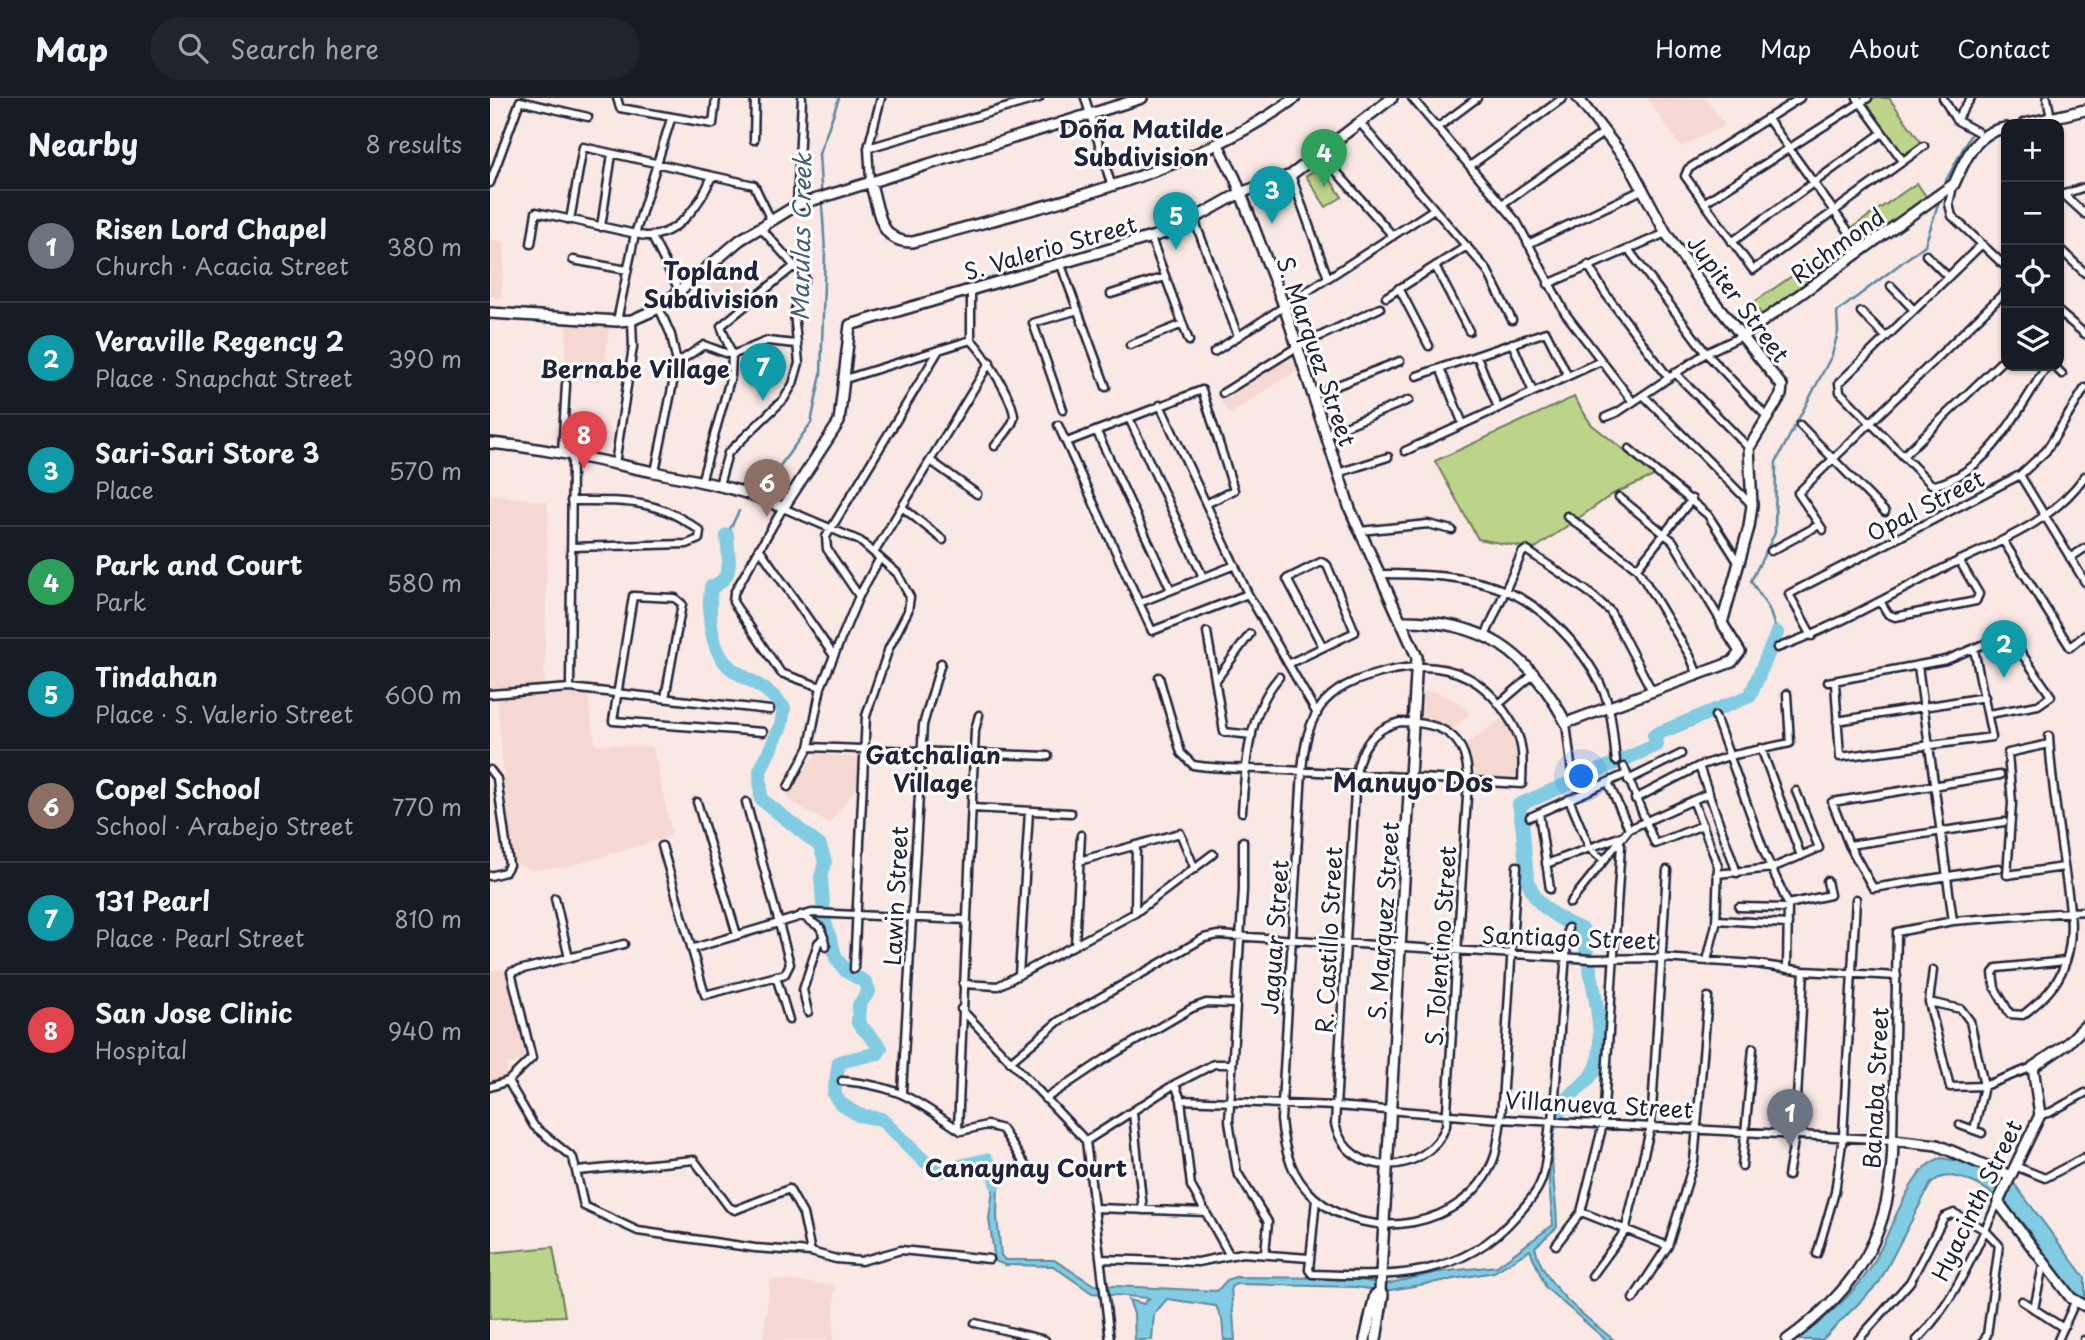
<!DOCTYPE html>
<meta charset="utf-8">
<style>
body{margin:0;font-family:"Playpen Sans",sans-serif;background:#20242c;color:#f1f3f6}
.controls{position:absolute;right:21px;top:21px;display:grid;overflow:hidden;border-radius:14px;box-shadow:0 2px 5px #0004}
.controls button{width:63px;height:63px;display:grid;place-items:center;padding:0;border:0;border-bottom:2px solid #363941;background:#171b24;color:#f1f3f6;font:35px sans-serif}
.you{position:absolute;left:1092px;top:679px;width:24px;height:24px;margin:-18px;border:5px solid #fff;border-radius:50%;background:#1a73e8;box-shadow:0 0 0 10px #1a73e833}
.badge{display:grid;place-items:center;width:46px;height:46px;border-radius:50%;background:#1f6fb2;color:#fff;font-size:23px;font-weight:700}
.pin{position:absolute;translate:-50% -58px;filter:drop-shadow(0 2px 4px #0008)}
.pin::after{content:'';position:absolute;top:37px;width:24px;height:21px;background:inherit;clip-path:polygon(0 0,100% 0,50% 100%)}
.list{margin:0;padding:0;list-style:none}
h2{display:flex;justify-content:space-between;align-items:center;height:91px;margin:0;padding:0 28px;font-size:30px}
h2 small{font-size:23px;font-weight:400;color:#9ea1a6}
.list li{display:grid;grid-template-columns:46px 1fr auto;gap:21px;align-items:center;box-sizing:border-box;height:112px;padding:0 28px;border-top:2px solid #363941}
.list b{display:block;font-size:26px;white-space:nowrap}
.list p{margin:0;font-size:23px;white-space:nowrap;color:#9ea1a6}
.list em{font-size:23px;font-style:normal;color:#9ea1a6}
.icon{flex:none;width:38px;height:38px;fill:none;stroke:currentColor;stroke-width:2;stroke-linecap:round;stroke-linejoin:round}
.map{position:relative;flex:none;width:1595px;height:1242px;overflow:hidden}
header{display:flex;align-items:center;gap:42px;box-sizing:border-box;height:98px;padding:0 35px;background:#171b24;border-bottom:2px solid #363941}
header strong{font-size:33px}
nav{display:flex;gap:38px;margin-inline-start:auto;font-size:24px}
.search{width:490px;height:63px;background:#20242c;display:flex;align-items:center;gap:18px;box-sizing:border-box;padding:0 24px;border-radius:38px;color:#9ea1a6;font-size:26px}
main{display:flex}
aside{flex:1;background:#171b24}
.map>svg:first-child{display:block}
</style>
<header>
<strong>Map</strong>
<div class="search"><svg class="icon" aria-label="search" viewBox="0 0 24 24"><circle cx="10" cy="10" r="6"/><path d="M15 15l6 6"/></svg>Search here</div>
<nav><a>Home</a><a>Map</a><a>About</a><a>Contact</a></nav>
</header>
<main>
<aside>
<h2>Nearby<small>8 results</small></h2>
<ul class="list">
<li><span class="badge" style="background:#6b7280">1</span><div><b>Risen Lord Chapel</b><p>Church · Acacia Street</p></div><em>380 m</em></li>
<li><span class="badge" style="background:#0f9aa8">2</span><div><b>Veraville Regency 2</b><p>Place · Snapchat Street</p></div><em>390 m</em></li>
<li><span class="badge" style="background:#0f9aa8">3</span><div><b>Sari-Sari Store 3</b><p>Place</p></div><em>570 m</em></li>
<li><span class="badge" style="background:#2e9e5b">4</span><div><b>Park and Court</b><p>Park</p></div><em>580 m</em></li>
<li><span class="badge" style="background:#0f9aa8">5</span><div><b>Tindahan</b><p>Place · S. Valerio Street</p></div><em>600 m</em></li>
<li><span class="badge" style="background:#8d6e63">6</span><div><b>Copel School</b><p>School · Arabejo Street</p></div><em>770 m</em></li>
<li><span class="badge" style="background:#0f9aa8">7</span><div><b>131 Pearl</b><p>Place · Pearl Street</p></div><em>810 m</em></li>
<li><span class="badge" style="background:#e0444e">8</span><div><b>San Jose Clinic</b><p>Hospital</p></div><em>940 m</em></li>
</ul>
</aside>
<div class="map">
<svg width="1595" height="1242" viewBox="0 0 1595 1242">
<rect width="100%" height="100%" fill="#f9e8e4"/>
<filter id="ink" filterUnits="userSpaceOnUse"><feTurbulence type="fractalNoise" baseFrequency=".0143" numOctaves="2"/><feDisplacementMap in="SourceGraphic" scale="14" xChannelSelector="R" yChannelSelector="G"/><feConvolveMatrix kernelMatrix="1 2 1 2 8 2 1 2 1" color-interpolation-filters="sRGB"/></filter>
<g filter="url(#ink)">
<path fill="#f5d8d1" d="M1157 0H1215L1235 27 1191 49Z
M0 141 15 145 11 200 0 199Z
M238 161 262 190 238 210 213 182Z
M77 227 119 230 114 274 109 283 74 281Z
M800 260 808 272 739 316 731 304Z
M0 396 58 404 54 587 0 592Z
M932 594H947L969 605 980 615 962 632 946 624 929 621Z
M58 596 98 597 105 646 163 649 182 738 76 769 42 772 21 764 7 600Z
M1011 621 1024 633 1029 646 1031 680 983 682 977 646Z
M327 655 369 660 368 687 339 726 295 699Z
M17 871 35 961 17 966 16 981 0 987V872Z
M280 1181 345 1187 343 1242H273Z"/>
<path fill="#bcd48a" stroke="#6f7b62" stroke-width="2" d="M1380 0H1399L1433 47 1414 61 1372 5Z
M831 68 852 99 836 109 816 78Z
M1427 85 1437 100 1373 149 1360 131Z
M1342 150 1354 163 1274 219 1263 205Z
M1084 299 1101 326 1166 377 1123 396 1044 451 988 441 945 363Z
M63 1149 75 1218 0 1221V1155Z"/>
<path fill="#81cce2" stroke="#5b889f" stroke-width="2" d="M1061 1028H1066C1057 1060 1067 1097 1067 1129L1045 1149C1054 1189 1093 1217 1124 1242H1116L1056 1190 1040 1152 1004 1174 895 1193 865 1189 746 1186 741 1189 745 1242H734L732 1221 726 1208 677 1201 664 1216 662 1242H645L644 1216 639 1202 654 1206 659 1200 602 1195 563 1168 515 1167 505 1163 499 1121 504 1084 500 1069 503 1068 508 1085 507 1119 511 1157 515 1162H564L604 1187 727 1193 737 1182 745 1179 856 1180 896 1186 949 1174 1007 1168 1063 1127 1059 1086Z
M1452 1060 1488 1067 1523 1084 1595 1180V1203L1583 1196C1565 1171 1535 1123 1513 1104 1497 1090 1458 1065 1440 1087L1389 1185 1332 1242H1305C1334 1222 1360 1200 1380 1171 1398 1144 1419 1066 1452 1060Z"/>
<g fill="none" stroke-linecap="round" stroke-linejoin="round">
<path stroke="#5b889f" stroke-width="2.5" d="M1452 90 1482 34
M274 390 321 325 331 276 335 154 329 56 349 0
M237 437 249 413
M1287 535 1279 511 1261 483 1285 435 1286 364 1342 257 1348 234 1347 214 1435 147 1450 100
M1065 1023 1070 1013"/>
<path stroke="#81cce2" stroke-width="14" d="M237 437C238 460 246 480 221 489 218 517 219 557 246 574 267 587 278 590 294 610L291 628 270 673 271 701 330 748 335 764 331 779 334 821 346 860 356 873 375 884 379 893 369 907 368 925 391 950 388 955 349 964 344 996 350 1005 368 1017 391 1021 434 1063 450 1073 496 1062 504 1074 506 1085
M1070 1013C1076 995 1096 989 1105 972 1120 946 1097 864 1093 832 1018 800 1043 773 1029 707L1167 647 1164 637 1260 598 1287 535"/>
<defs>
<path id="street" d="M127 0 130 10 223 26 226 0
M595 0 621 86
M922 0 1027 124 1075 215 1143 304
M1310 0 1198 71 1195 78 1263 172 1434 48
M1367 0 1413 63
M1453 0 1466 22 1488 34
M1557 0 1561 20
M1277 20 1372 152
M1466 22 1481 0
M870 25 997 172 1022 222
M947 30 987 0
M264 42 265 0
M378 50 549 0
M830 55 903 138
M980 68 1073 0
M801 77 838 180
M380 83 378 50 391 0
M0 85 30 3 98 19
M1463 88 1459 106 1462 118 1516 169
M1573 96 1595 116
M1571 97 1595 89
M1215 104 1378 0
M1012 106 1113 35
M307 107 312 0
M704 121 748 238
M80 122 93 49 264 87 281 122
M111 129 122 56
M162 139 189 192
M661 140 699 243
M1242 144 1392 35
M41 146 46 114 155 138C188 139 211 105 222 78
M1038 146 1154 91
M1490 148 1349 285 1350 294 1441 386 1445 387C1500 374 1529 310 1557 268
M1569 150 1595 175
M1138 151 1216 255 1277 319
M1436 157 1458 179
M83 162 137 172
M571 167 616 289
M1098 167 1115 195 1178 279
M945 168 979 233
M1058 186 1176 135
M1401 188 1424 212
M909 190 939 248
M481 192V242
M621 196 675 179
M896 199 977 148
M1371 214 1396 239
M1569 214 1595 236
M127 223 145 136 181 21
M481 242C493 253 525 304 524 320 522 330 511 340 505 348
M1022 245 1043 294
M640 247 693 226
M724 254 944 111
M242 257 277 243 306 246
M987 258 1008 310
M187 265 214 247 241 257
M1564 268 1572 276
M950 270 1056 234 1078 278
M1185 275 1259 350
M927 278 950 270 973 326
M355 281 481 242
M733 295 807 249 890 210
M822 297 910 263
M1154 298 1262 407
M670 307 758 496 827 616
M573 312 543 225 588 212
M1116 319 1128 314 1216 255 1252 238
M639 320 713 479
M568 327 662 533 758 496
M1310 327 1395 414
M607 334 681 492
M836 336 919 302
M577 344 712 292 744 392 716 406
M1139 351 1218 417 1248 464
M915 353 1111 263
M72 356 76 286
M1413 358 1516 259
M441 363 487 396
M125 366 143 249 142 222
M165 374 187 265 181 237 169 210
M848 375 898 359
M1530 377 1595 484
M211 384 241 278 242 257 231 228 303 169
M229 387 238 355 294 301 303 286 309 265 304 215 315 180 270 129
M1129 399 1183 443 1232 525
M412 409 453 442
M1077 418 1147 470 1200 558 1208 577
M1333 432 1308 395 1516 193
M870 433 938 426 962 432
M1514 444 1580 549 1595 537
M81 449 197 446 209 441 210 433C168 400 132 403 81 403
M269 450 344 558
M1281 453 1329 427
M384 455 500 264
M1580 460 1595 450
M1147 470 1202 401
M890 476C931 476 977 477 1016 493 1059 510 1108 565 1119 610 1123 627 1124 646 1126 663
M369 498 337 451 336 439 449 252
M1390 503 1398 516 1405 519 1486 503 1489 496 1469 462
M649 505 745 467
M717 534 734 634 762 637
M996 536 1032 455 1036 452 1097 493 1120 513 1162 593
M1322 538 1299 496 1530 377 1556 353 1595 290
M1287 550C1343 530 1395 500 1448 473 1501 446 1559 429 1595 378
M798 566 865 534 837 467 831 464 797 481 833 549
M1428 568 1463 823
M669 579 691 655 703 667C733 672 765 670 795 672 874 677 953 682 1032 686 1032 674 1034 661 1031 648 1029 634 1020 621 1012 610 984 571 943 563 898 573 875 579 852 585 835 603 818 623 814 648 812 673L791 1022C794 1051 801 1079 824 1099 877 1147 976 1130 1003 1063 1008 1051 1009 1034 1011 1021L1027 768
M726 582 760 536
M1338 584 1456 562 1518 536 1561 598 1548 607 1499 616
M1345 585 1350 659 1502 639 1484 551
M331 589 291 575 243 504 244 495 293 410 370 443 407 475 420 499 418 513 399 550 376 618 364 871
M80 590 82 358
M0 596 80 590 280 612
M175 600 192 506 185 500 143 498 123 623 273 634
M1009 606 1045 575
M1225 618 1275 756 1298 806 1297 871
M1347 623 1495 599
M910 624C952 624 978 637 978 683L956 1028C937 1078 858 1082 845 1026L866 677C870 650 882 631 910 624Z
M1076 625 1082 675
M1559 638C1561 681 1568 724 1574 767 1578 798 1586 833 1576 863 1568 888 1552 902 1533 917L1520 916 1505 890 1503 875 1507 870 1576 863
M1559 646 1518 655 1522 705 1517 777 1574 769
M319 649 558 658
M1271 650 1311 758
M1209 668 1247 775
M1134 669 1165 746 1213 727
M0 672 7 681 19 767 15 774 0 778
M1138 682 1191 656
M1118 684 1139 731
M298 689 319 649 331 589 369 498 390 460
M1079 701 1100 751 1114 762
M1145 701 1209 668 1239 658 1300 645 1297 596
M1203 702 1228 768 1226 826 1217 863
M207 704 247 837
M482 710 581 715
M752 714C755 669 758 615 789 579
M1049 715 1060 791
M1040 719 1136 676
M1139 731 1219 695
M753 743V792L739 1023 747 1074 778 1124 775 1155
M1359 747 1514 724
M172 748 215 897 295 876 300 866 256 704
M589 763 690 735 705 771
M1056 766 1132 738
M1509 770 1383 790 1359 747 1342 704 1510 677
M1227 776 1282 770 1329 750 1306 693
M65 800 79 860
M1080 805 1139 731
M1298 806 1340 797 1337 783
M1249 809 1298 810
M645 815 646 749
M311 817 331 830 336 849
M1226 822 1298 826
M585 847 591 737
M201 851 322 815 476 822
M1443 872 1439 904 1460 989 1494 988 1543 969
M529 877 539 713
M286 878 299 922
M473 886 508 888 645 815 723 756
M1439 904 1471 911 1480 923 1494 988 1484 1032
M471 911 596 1043 620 1242
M318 914 313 892 328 845 334 839
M520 964 569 923 714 840 728 837 1101 861 1172 860 1266 866 1314 873 1407 878
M18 983 42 960 21 874 134 846
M352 983C411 988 424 1002 471 1033L497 1027 512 1031 539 1073
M685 986 691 1002 701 1088 739 1156
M0 989 18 983 44 1028 83 1060 94 1108 148 1133 265 1150 321 1154 346 1161 371 1163 411 1152 499 1161
M412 994 433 627 451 565
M555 1001 615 961 702 910 716 905 744 906
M691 1002 846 1008 1011 1021 1403 1042 1407 834 1463 823 1595 813
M643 1015 653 1112
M1550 1017 1561 1014 1595 995
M1063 1023 1078 830
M1470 1027 1492 1035
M468 1031 485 632 489 617
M596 1043 685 986 724 966H741
M1252 1068 1263 950
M1525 1068 1555 1080 1595 1059
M87 1073 204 1062 239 1109 245 1112 299 1091 313 1116 321 1154
M1298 1078 1305 1037 1314 873
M826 1101 819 1172 822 1176C900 1179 971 1182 1027 1117 1037 1106 1050 1092 1053 1077 1057 1060 1058 1041 1060 1023
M606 1110 716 1114
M1091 1114 1178 1148
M1066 1147 1091 1114 1113 1026 1131 747
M1327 1156 1345 1094 1353 1038 1366 801
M611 1161 708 1164 752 1155 819 1160
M1102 1178 1135 1133 1161 1028 1177 772
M1143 1201 1178 1148 1204 1063 1218 899
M1532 1203 1572 1229
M1544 1211 1552 1172
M485 1225 555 1242
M1368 1242 1420 1184 1454 1119 1464 1115 1495 1132 1509 1147 1497 1237 1494 1242
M1427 1242C1465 1203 1485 1153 1508 1104
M1568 1242 1585 1204
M1594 1242H1595"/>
<path id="secondary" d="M1534 26 1595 12
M728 47 745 80 794 208 860 411 927 559 890 1193 885 1197 875 1242
M380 83C389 111 388 145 423 144 552 107 694 80 805 0
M0 215 127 223 142 222 169 210 250 142 307 107 652 0
M1252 238 1464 86C1476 60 1485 34 1516 30
M0 345C55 350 110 363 164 374 207 383 254 390 293 410
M293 410 349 324 360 227 682 133 750 95 801 77 902 0
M911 523C993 522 1038 553 1076 625L1242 564 1250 554 1232 525 1259 429 1262 407 1259 350 1291 297 1292 288 1215 192 1176 135 1139 66 1088 0
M1595 928 1577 946 1543 969 1550 1017 1508 1104 1581 1200 1595 1208
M886 1242 893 1197 890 1194
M1297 1242C1371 1188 1402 1134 1403 1042L1447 1047 1520 1078"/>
</defs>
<use href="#street" stroke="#22223b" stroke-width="11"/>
<use href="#secondary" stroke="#22223b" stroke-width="14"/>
<use href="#street" stroke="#fff" stroke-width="6"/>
<use href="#secondary" stroke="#fff" stroke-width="9"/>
</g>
</g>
<g text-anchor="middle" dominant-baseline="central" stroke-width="6" stroke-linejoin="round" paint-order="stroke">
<g font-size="23" fill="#22223b" stroke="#fff">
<text transform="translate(1347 147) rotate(-36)">Richmond</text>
<text transform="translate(560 149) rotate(-16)">S. Valerio Street</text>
<text transform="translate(1249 200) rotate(53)">Jupiter Street</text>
<text transform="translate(827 253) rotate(71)">S. Marquez Street</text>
<text transform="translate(1435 407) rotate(-27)">Opal Street</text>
<text transform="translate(405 798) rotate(-87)">Lawin Street</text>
<text transform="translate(893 823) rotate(-86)">S. Marquez Street</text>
<text transform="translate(784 839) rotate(-86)">Jaguar Street</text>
<text transform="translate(1079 839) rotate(2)">Santiago Street</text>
<text transform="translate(838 842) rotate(-87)">R. Castillo Street</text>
<text transform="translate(950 848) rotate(-86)">S. Tolentino Street</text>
<text transform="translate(1385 990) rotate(-87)">Banaba Street</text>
<text transform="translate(1109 1006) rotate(3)">Villanueva Street</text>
<text transform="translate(1486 1102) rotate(-64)">Hyacinth Street</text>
</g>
<g font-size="24" font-weight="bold" fill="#22223b" stroke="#fff">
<text x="651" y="30">Doña Matilde<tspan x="651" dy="28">Subdivision</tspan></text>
<text x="221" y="172">Topland<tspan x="221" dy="28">Subdivision</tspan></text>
<text x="145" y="270">Bernabe Village</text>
<text x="443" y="656">Gatchalian<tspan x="443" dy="28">Village</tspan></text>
<text x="536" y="1069">Canaynay Court</text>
</g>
<g font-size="24" font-style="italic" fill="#435e75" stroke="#fff">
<text transform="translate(310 139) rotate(-89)">Marulas Creek</text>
</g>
<g font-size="26" font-weight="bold" fill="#22223b" stroke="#fff">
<text x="923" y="683">Manuyo Dos</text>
</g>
</g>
</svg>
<div class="controls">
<button>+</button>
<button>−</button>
<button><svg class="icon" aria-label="locate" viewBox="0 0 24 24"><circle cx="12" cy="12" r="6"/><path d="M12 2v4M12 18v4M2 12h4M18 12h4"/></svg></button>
<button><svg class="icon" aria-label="layers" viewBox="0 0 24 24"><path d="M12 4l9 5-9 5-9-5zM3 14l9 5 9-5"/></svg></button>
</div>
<div class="you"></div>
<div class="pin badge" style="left:1300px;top:1049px;background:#6b7280">1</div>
<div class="pin badge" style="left:1514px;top:580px;background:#0f9aa8">2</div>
<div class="pin badge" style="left:782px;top:126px;background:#0f9aa8">3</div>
<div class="pin badge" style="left:834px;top:89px;background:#2e9e5b">4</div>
<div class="pin badge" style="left:686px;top:152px;background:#0f9aa8">5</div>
<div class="pin badge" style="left:277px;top:419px;background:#8d6e63">6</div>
<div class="pin badge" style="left:273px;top:303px;background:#0f9aa8">7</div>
<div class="pin badge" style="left:94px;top:371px;background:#e0444e">8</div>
</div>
</main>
